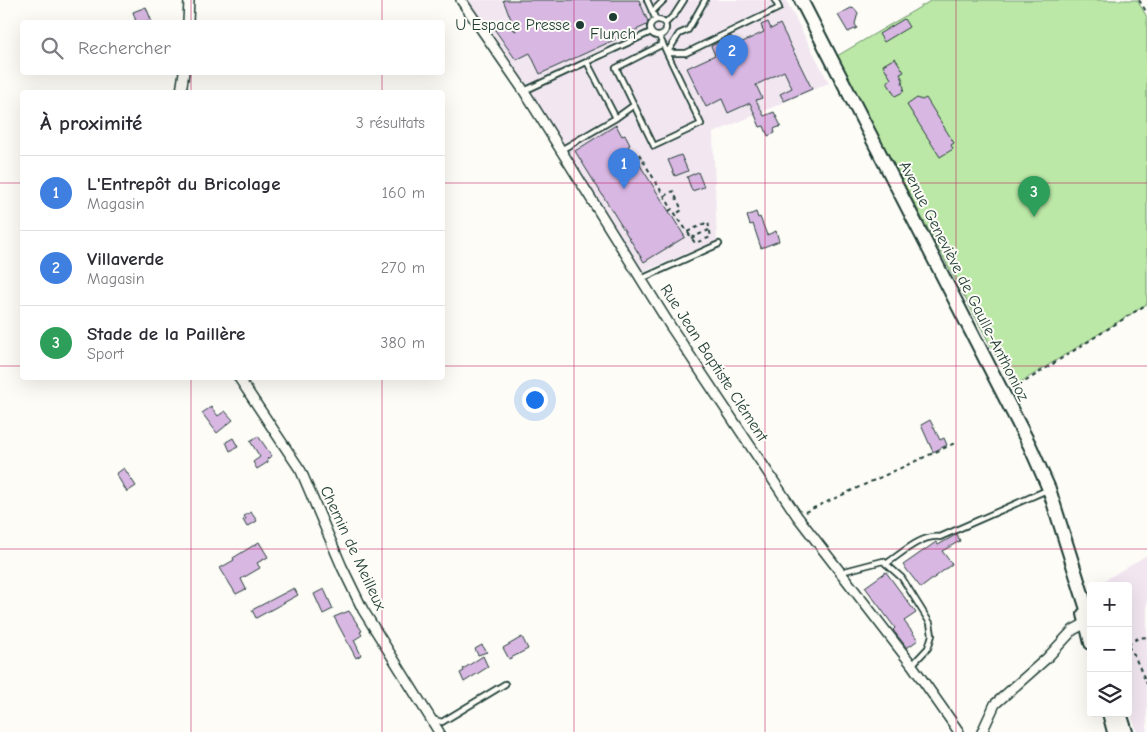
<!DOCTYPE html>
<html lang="fr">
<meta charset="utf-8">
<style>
body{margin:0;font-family:"Comic Neue",sans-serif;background:#f2f2f3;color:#2b2b33}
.controls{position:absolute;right:15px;bottom:15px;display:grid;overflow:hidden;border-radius:5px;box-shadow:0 5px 20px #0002}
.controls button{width:45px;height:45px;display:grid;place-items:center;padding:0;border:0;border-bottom:1px solid #e1e1e2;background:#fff;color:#2b2b33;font:25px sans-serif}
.you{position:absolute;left:534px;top:399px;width:18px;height:18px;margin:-12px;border:4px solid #fff;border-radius:50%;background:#1a73e8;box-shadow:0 0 0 8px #1a73e833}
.badge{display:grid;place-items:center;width:32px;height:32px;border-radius:50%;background:#1a73e8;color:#fff;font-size:16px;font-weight:700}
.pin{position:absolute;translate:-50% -41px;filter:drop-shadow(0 1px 2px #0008)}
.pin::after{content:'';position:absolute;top:26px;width:18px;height:15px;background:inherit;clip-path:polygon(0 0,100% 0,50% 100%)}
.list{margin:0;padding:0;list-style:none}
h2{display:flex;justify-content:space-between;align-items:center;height:65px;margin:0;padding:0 20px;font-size:21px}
h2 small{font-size:16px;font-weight:400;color:#7c7c81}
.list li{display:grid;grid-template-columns:32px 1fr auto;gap:15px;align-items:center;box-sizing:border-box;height:75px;padding:0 20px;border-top:1px solid #e1e1e2}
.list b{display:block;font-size:19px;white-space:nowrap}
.list p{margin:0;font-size:16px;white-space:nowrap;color:#7c7c81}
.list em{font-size:16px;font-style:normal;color:#7c7c81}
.icon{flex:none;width:28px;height:28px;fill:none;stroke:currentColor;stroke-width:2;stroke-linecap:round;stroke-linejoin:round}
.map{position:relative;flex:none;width:1147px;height:732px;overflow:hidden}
.search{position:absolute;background:#fff;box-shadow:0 5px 20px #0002;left:20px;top:20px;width:425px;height:55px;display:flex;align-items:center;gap:12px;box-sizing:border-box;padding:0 18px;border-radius:5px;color:#7c7c81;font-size:19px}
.panel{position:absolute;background:#fff;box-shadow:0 5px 20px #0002;left:20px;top:90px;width:425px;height:290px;border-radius:5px}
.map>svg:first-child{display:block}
</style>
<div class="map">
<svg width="1147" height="732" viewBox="0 0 1147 732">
<rect width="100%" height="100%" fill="#fdfcf7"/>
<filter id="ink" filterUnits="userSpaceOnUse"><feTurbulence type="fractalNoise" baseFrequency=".02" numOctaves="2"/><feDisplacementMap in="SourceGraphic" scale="10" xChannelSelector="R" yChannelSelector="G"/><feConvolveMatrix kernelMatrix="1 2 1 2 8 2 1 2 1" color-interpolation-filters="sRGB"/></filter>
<g filter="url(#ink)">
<path fill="#f2e7f1" d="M467 0H786L829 83 713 133 717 241 643 272 517 74Z
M1147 555V732H1137L1128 705V586H1095Z"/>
<path fill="#bbe8a6" stroke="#6d926d" d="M932 0H1137L1147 17V304L1013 387 899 175 837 56Z"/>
<path fill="#d8b7e2" stroke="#1f3d34" d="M503 0H639L649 24 540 74 530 53 516 60 495 30 500 22 516 31Z
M146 7 152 22H136L133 12Z
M851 8 855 9 858 13 855 24 857 28 848 32 838 15Z
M904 19 909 27 884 42 879 34Z
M768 22 771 29 780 24 812 89 784 101 780 94 792 88 784 71 756 85 762 98 756 100 764 116 774 112 781 126 774 129 775 133 768 136 764 126 760 127 750 103 728 113 722 99 706 107 687 68 715 55 711 46 731 36 736 45 764 32 761 25Z
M895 58 904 72 900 74 903 80 902 84 904 87 903 92 895 96 887 82 891 79 883 65Z
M917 98 922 100 926 98 954 143 951 145 953 149 940 157 907 105Z
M616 125 622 136 625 135 630 145 628 146 685 237 644 262 575 151Z
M681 155 688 171 675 176 668 160Z
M698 172 704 187 692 191 687 177Z
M756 212 758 218 760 217 767 235 776 231 779 241 761 248 753 224 750 225 747 216Z
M211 407 218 416 225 411 233 420 217 433 202 413Z
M930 420 940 440 944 438 947 445 933 452 921 425Z
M258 436 272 456 267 459 268 462 257 469 253 462 260 457 250 441Z
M233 438 238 447 230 451 226 442Z
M124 468 136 486 127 492 116 474Z
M251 512 257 521 247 527 243 520 246 519 244 516Z
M957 534 960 541 942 551 952 564 921 588 903 565 936 542 938 545Z
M259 542 268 557 257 563 260 568 241 579 246 589 236 594 220 568 234 560 233 558Z
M886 572 916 613 904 621 918 640 907 648 893 630 895 628 865 587Z
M294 588 298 595 256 618 252 610Z
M324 589 333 609 323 614 314 594Z
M349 611 362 631 360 632 362 635 354 640 361 655 356 658 334 617Z
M522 637 528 649 509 659 503 648Z
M482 645 487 652 478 655 475 649Z
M483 656 488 667 464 682 460 673 464 671 463 669Z"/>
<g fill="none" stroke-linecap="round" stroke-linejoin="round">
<defs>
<path id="service" d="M647 0 656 20
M705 0 688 30 679 34 667 53H686L779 8 775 0
M652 12 664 0
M650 28a8 8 0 1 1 16 0a8 8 0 1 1-16 0Z
M665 24 675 14 684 0
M659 36 667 53 701 124 654 146 616 68 663 44
M524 91 651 32
M616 118 634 105
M561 150 616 118 587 62
M641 279 719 244
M886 564C902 553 920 535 940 537L1047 490
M841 572 883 561 902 578 930 623 932 635 928 648 912 665
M432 719 442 722 505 684"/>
<path id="minor" d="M461 0 524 91 671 327 797 516 912 665 959 732
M188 22 189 0
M181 92 184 72
M239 378 301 471 342 567 363 610 439 732
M982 732 995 704 1047 658 1073 630 1086 623"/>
<path id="secondary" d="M801 0 1030 446 1049 489 1091 622
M1084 614 1091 643
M1109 713 1114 732
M1120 713 1126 732"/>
</defs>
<use href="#service" stroke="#1f3d34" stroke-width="8"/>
<use href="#minor" stroke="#1f3d34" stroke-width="12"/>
<use href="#secondary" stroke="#1f3d34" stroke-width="16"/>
<path stroke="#1f3d34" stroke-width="2" stroke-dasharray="4 4" stroke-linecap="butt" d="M1139 0 1147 13
M639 154 672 209
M664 196 673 191 682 210 676 214
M669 211 672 209 695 243 711 237 708 222 687 232
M691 238 709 230
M1012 390 1147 304
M805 512 955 443
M1128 645 1138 638 1147 637
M1128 646 1134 655 1147 684"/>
<use href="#service" stroke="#fdfcf7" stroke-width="4.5"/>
<use href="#minor" stroke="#fdfcf7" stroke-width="9"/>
<use href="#secondary" stroke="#fdfcf7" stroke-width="12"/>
</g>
</g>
<path fill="none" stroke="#c2185b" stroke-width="1" stroke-opacity="0.55" d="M191 0V22M382 0V22M574 0V732M765 0V732M956 0V732M191 72V92M382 72V92M0 183H22M442 183H1147M0 366H22M442 366H1147M191 378V732M382 378V732M0 549H1147"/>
<g fill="#1f3d34" stroke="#fdfcf7" stroke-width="2">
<circle cx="613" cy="17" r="5"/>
<circle cx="580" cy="25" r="5"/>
</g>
<g text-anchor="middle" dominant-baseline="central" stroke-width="4" stroke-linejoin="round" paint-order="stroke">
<g font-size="16" fill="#1f3d34" stroke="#fdfcf7" text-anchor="end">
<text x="570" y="25">U Espace Presse</text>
<text x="613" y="34" text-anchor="middle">Flunch</text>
</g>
<g font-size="16" fill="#1f3d34" stroke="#fdfcf7">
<text transform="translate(964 281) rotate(63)">Avenue Geneviève de Gaulle-Anthonioz</text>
<text transform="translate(714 363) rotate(57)">Rue Jean Baptiste Clément</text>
<text transform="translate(353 548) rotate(65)">Chemin de Meilleux</text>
</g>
</g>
</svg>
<div class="controls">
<button>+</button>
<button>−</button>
<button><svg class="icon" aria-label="layers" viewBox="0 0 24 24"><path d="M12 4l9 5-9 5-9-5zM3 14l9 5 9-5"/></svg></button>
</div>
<div class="you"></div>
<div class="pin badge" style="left:624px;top:189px;background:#3f7fe0">1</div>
<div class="pin badge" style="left:732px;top:76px;background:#3f7fe0">2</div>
<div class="pin badge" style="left:1034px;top:217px;background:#2e9e5b">3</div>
<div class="search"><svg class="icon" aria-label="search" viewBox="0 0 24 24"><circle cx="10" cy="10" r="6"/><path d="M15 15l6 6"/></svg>Rechercher</div>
<section class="panel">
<h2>À proximité<small>3 résultats</small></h2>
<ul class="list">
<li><span class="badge" style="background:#3f7fe0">1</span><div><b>L'Entrepôt du Bricolage</b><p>Magasin</p></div><em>160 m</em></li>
<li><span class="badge" style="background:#3f7fe0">2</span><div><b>Villaverde</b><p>Magasin</p></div><em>270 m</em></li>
<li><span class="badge" style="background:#2e9e5b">3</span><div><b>Stade de la Paillère</b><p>Sport</p></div><em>380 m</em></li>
</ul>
</section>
</div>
